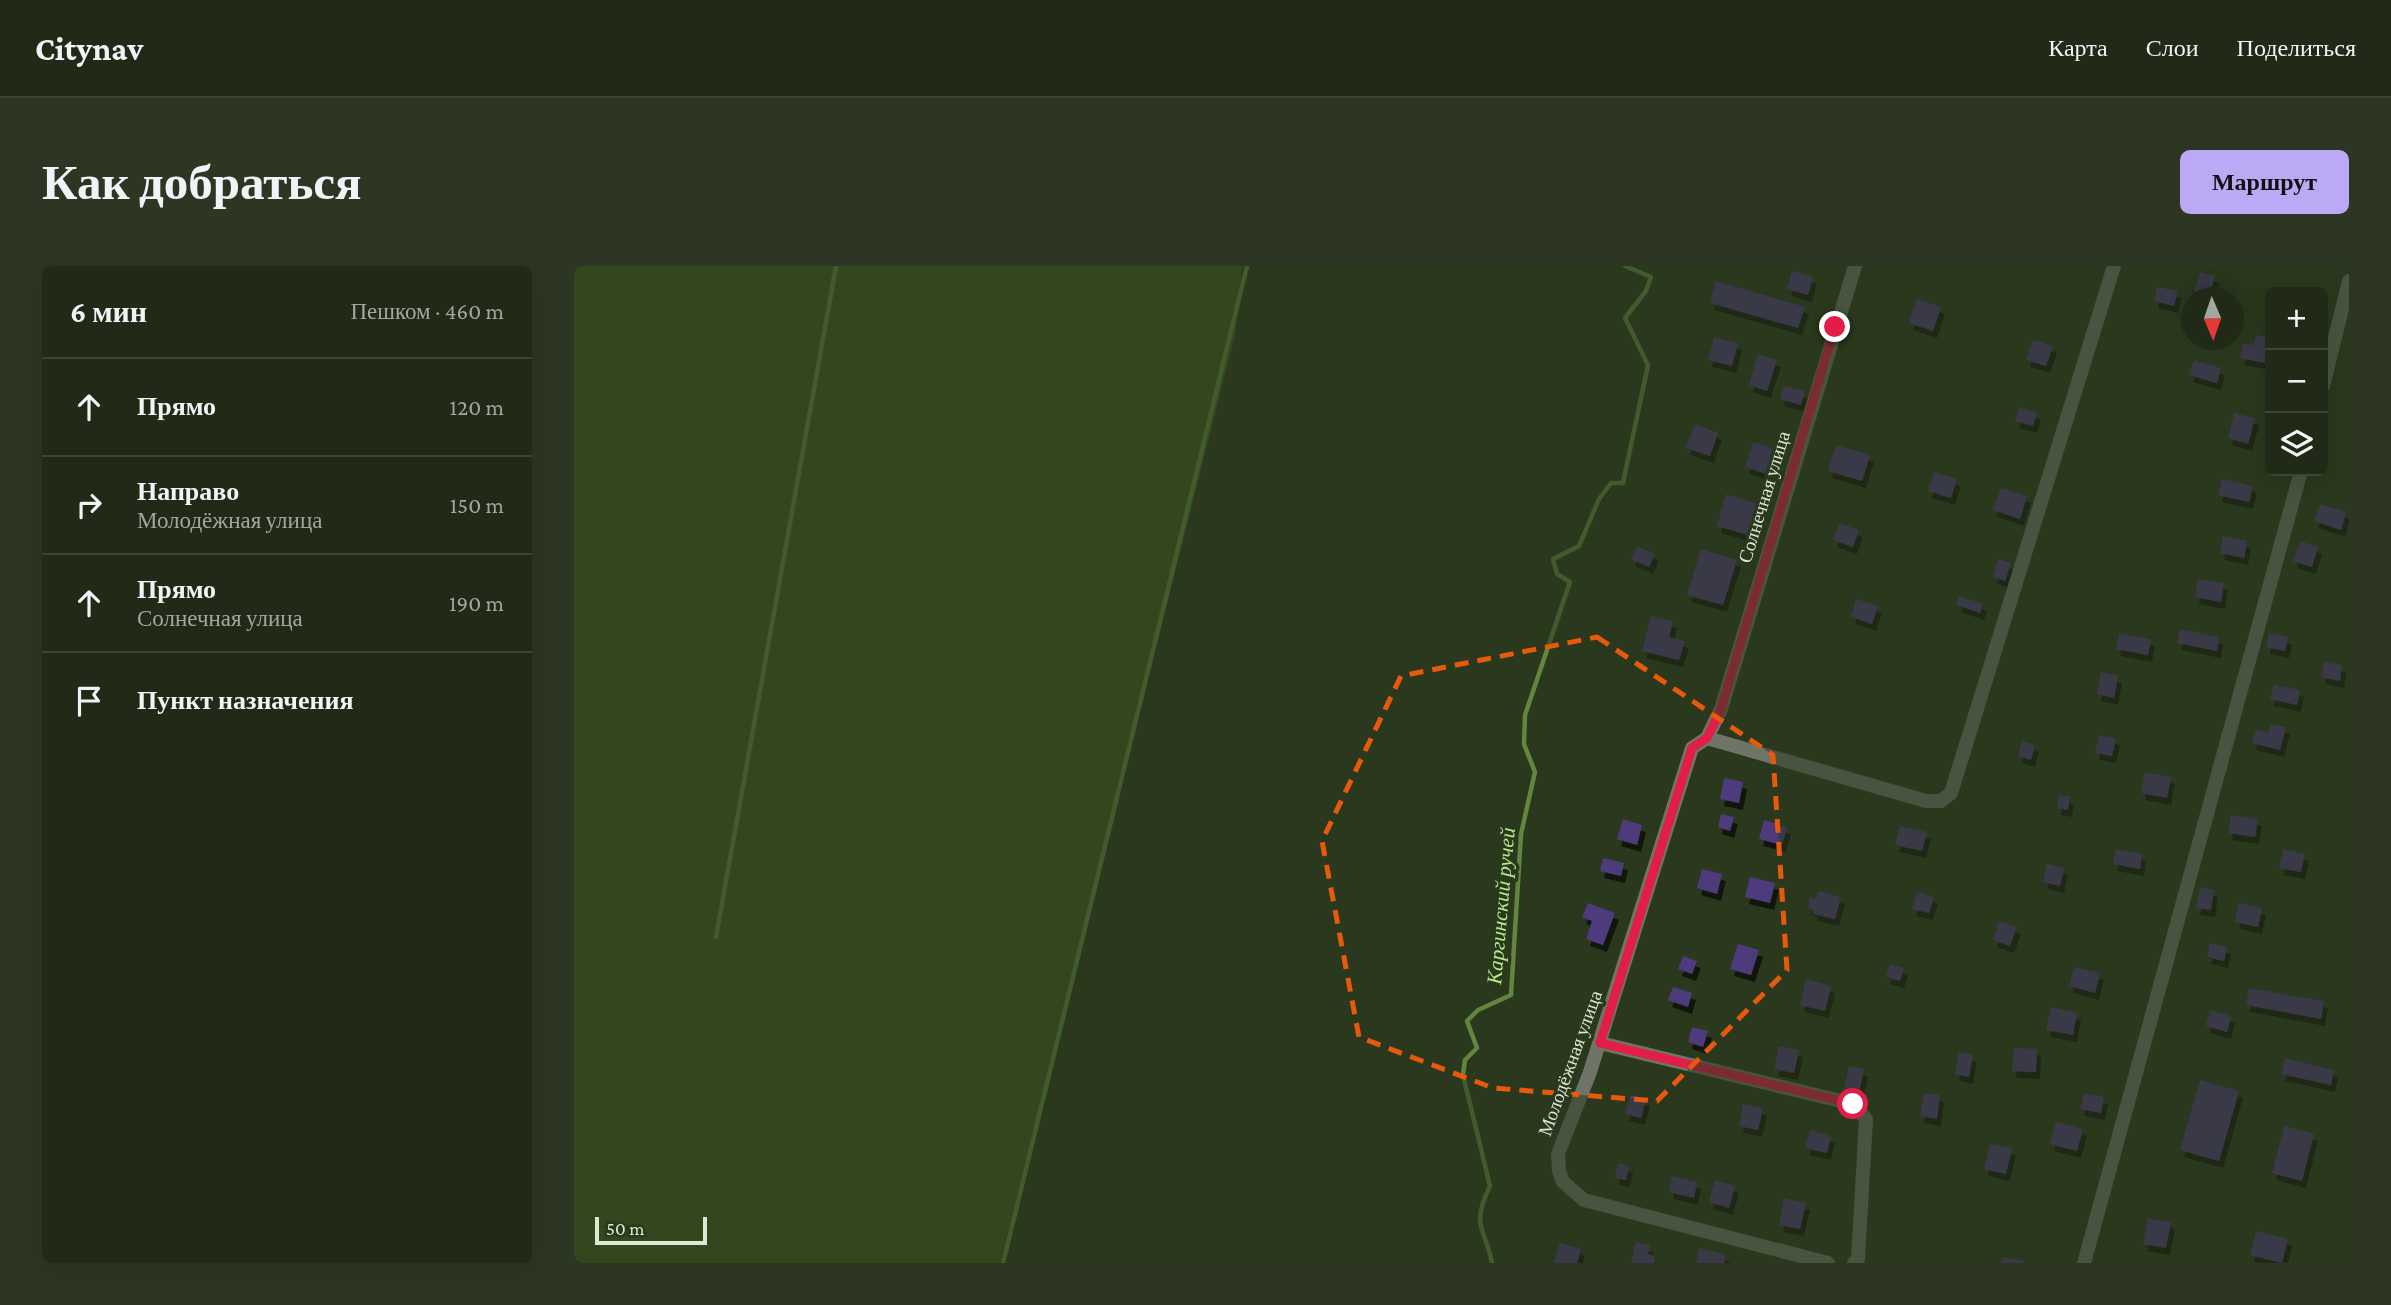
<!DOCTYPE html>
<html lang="ru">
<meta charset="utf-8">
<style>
body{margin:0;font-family:"Crimson Pro",serif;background:#2d3623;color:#f1f3f6}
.controls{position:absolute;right:21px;top:21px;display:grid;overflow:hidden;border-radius:10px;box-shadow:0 7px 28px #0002}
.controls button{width:63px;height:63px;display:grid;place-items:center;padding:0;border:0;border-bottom:2px solid #3d4635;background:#202a16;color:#f1f3f6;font:35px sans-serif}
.compass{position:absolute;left:1607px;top:21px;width:63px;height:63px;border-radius:50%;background:#202a16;box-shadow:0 7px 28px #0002;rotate:178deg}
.scale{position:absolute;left:21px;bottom:18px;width:112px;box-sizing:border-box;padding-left:7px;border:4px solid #dde7d6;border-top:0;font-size:19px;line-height:24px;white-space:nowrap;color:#dde7d6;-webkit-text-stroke:5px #2a381e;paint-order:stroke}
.stop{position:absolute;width:21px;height:21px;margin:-16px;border:5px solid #e11d48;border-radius:50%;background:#fff}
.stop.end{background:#e11d48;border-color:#fff;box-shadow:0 2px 7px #0008}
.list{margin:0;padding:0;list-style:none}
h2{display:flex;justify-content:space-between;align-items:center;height:91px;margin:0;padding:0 28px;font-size:30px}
h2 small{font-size:23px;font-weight:400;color:#a2a7a1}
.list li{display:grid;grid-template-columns:46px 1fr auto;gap:21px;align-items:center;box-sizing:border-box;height:98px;padding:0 28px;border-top:2px solid #3d4635}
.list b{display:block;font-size:26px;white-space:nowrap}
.list p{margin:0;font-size:23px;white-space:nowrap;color:#a2a7a1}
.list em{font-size:23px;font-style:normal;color:#a2a7a1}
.icon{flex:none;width:38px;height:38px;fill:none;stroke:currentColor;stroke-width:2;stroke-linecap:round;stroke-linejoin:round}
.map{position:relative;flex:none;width:1775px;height:997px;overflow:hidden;border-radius:10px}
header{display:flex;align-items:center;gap:42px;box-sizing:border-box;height:98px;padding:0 35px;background:#202a16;border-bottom:2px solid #3d4635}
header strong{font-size:33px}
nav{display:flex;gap:38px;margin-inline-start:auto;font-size:24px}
.intro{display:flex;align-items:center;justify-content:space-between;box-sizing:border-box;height:168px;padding:0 42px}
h1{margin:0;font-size:49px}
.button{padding:18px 32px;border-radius:10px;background:#bca9f5;color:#111;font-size:24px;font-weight:700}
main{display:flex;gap:42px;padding:0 42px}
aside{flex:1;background:#202a16;border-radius:10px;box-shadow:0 7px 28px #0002}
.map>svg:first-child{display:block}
</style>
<header>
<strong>Citynav</strong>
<nav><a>Карта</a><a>Слои</a><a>Поделиться</a></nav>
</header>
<div class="intro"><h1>Как добраться</h1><a class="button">Маршрут</a></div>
<main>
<aside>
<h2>6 мин<small>Пешком · 460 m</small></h2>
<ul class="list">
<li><svg class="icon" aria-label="ahead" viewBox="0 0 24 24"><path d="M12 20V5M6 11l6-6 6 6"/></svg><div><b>Прямо</b></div><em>120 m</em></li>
<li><svg class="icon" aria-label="right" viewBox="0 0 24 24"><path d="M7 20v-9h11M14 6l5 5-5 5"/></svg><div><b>Направо</b><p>Молодёжная улица</p></div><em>150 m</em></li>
<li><svg class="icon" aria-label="ahead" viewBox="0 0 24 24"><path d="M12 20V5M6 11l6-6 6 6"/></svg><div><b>Прямо</b><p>Солнечная улица</p></div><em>190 m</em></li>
<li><svg class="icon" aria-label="arrive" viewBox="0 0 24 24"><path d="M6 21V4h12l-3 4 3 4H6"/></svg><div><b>Пункт назначения</b></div></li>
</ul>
</aside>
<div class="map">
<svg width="1775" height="997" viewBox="0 0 1775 997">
<defs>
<filter id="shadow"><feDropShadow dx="4" dy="7" stdDeviation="0" flood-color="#0009"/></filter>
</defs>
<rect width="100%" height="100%" fill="#2a381e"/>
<path fill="#3d5920" d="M0 0H668L661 70 426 997H0Z"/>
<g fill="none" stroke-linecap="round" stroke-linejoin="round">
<path stroke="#62863f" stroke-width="4.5" d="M142 671 262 0
M429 997 673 0
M918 997C911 961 896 961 916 920L889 809 891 794 903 782 893 755 904 744 937 729 947 568 961 506 950 478 951 449 996 316 983 308 979 293 1005 280 1025 233 1037 217H1049L1074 99 1051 52 1072 25 1077 11 1051 0"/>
</g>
<path fill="#4e3a7c" filter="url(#shadow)" d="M1218 5 1239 11 1234 29 1213 23Z
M1626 6 1641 10 1635 31 1620 26Z
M1142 15 1231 41 1224 62 1136 37Z
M1583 21 1604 25 1600 40 1580 35Z
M1343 33 1367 41 1359 65 1335 57Z
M1682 69 1696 72V98L1666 92 1669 77 1679 79Z
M1140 71 1164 77 1158 100 1134 94Z
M1459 74 1479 80 1472 100 1452 94Z
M1184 88 1203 94 1193 125 1175 119Z
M1620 94 1647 102 1643 117 1615 109Z
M1210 120 1231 125 1227 139 1206 133Z
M1445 141 1463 147 1459 160 1441 155Z
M1660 147 1681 152 1674 178 1654 172Z
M1121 158 1144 167 1136 190 1112 182Z
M1179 176 1207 185 1199 210 1171 201Z
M1262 179 1296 189 1288 215 1254 205Z
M1360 206 1383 213 1377 232 1354 225Z
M1648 213 1679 220 1675 236 1644 229Z
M1427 222 1453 230 1446 253 1419 244Z
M1152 228 1184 238 1174 269 1143 260Z
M1746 238 1772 246 1767 264 1740 255Z
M1265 257 1285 264 1279 281 1259 274Z
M1649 270 1673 275 1670 292 1646 287Z
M1726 275 1744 281 1738 301 1719 295Z
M1063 280 1081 288 1075 301 1057 293Z
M1127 283 1163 294 1149 339 1113 329Z
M1424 293 1437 297 1431 315 1419 311Z
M1624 313 1650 317 1647 336 1621 331Z
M1385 330 1409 338 1406 347 1383 339Z
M1282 333 1304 340 1298 358 1277 351Z
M1077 350 1099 355 1095 371 1111 375 1105 394 1068 385Z
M1606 363 1645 371 1643 385 1603 377Z
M1545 367 1577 373 1574 389 1542 383Z
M1695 367 1714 371 1711 385 1692 381Z
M1750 396 1768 399 1766 415 1747 411Z
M1527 406 1544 410 1540 432 1523 428Z
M1700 419 1726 424 1723 439 1696 433Z
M1697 458 1712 461 1706 484 1678 477 1682 464 1694 467Z
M1525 469 1542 472 1538 490 1521 487Z
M1448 475 1461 479 1457 494 1444 490Z
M1571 506 1597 511 1593 532 1567 527Z
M1150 512 1169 516 1165 537 1146 533Z
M1485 529 1496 531 1494 544 1483 542Z
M1147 548 1160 551 1156 565 1144 561Z
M1657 549 1684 553 1681 571 1654 567Z
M1049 553 1068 559 1063 579 1043 573Z
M1190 554 1213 561 1208 579 1185 573Z
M1326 560 1353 566 1348 585 1321 579Z
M1542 583 1568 588 1566 603 1539 598Z
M1709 583 1731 588 1727 606 1705 602Z
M1029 592 1050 597 1047 610 1026 605Z
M1473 598 1490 602 1486 620 1469 616Z
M1128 603 1148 608 1143 628 1123 622Z
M1176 611 1201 617 1196 637 1171 631Z
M1626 621 1640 624 1637 644 1622 642Z
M1244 625 1267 631 1261 653 1239 648V644L1234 642 1236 631 1242 633Z
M1343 626 1360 631 1355 647 1338 643Z
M1014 637 1041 647 1029 679 1012 673 1018 655 1008 651Z
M1665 637 1688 642 1684 661 1661 656Z
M1425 655 1443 661 1436 680 1419 674Z
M1636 677 1653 681 1650 695 1633 691Z
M1164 678 1185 684 1177 709 1156 703Z
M1109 690 1123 695 1118 708 1104 703Z
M1316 698 1330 702 1326 715 1312 711Z
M1500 701 1526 707 1521 727 1495 720Z
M1232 713 1257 720 1251 745 1226 739Z
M1099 721 1118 727 1114 741 1094 734Z
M1675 722 1750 735 1747 753 1672 739Z
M1477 741 1503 747 1499 769 1472 764Z
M1636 744 1657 750 1653 766 1632 760Z
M1118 761 1134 765 1129 781 1114 776Z
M1205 780 1225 784 1220 807 1200 803Z
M1440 782 1463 783 1462 806 1438 805Z
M1385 786 1399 789 1395 811 1381 808Z
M1711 792 1760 804 1757 819 1707 808Z
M1275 800 1290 803 1285 827 1270 824Z
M1626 814 1665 825 1645 895 1606 884Z
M1350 827 1366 829 1363 853 1346 850Z
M1510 827 1530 831 1527 847 1506 843Z
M1057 829 1072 833 1067 852 1051 848Z
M1169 838 1189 842 1184 864 1165 860Z
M1482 856 1509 863 1503 885 1476 878Z
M1710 860 1740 868 1728 915 1698 907Z
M1236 864 1257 870 1253 887 1231 882Z
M1416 878 1438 882 1432 908 1410 903Z
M1044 897 1055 900 1052 914 1041 912Z
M1098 910 1123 916 1120 932 1095 926Z
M1141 914 1161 920 1155 942 1135 936Z
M1210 932 1232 937 1226 963 1205 959Z
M1574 952 1597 956 1592 982 1569 978Z
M1682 965 1714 973 1708 997 1676 989Z
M1062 976 1076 979 1074 988 1081 990 1080 997H1057Z
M986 977 1007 983 1003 997H980Z
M1125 982 1152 989 1150 997H1122Z
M1429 991 1449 995V997H1427Z"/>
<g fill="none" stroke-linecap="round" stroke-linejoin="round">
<path stroke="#6e7568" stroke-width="14" d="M1749 120 1775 15
M1133 472 1352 535H1367L1377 527 1540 0
M1133 472 1118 482 1016 806 984 888 985 905 989 916 1010 934 1254 997
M1133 472 1147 443 1281 0
M1026 777 1279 838 1292 853 1284 993 1280 997
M1510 997 1727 205"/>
</g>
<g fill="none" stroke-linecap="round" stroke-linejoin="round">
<path stroke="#e11d48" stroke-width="9" d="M1261 61 1147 443 1133 472 1118 482 1026 777 1279 838"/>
</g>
<path d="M0 0H1775V997H0ZM1023 371 1199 489 1213 704 1083 835 919 822 785 771 748 575 827 410Z" fill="#2a381e" fill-opacity=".55" fill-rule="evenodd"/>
<path fill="none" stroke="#e8590c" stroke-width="5" stroke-dasharray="14 9" stroke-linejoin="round" d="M1023 371 1199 489 1213 704 1083 835 919 822 785 771 748 575 827 410Z"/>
<g text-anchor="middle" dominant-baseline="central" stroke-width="7" stroke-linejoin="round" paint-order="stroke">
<g font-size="19" fill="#dde7d6" stroke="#2a381e">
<text transform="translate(1190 231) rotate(-73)">Солнечная улица</text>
<text transform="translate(996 797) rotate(-70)">Молодёжная улица</text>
</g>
<g font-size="21" font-style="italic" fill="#b7eb89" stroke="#2a381e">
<text transform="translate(927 640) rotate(-85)">Каргинский ручей</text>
</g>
</g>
</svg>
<div class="controls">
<button>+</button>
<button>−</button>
<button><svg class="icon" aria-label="layers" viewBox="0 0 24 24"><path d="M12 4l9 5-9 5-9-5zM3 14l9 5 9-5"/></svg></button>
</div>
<svg class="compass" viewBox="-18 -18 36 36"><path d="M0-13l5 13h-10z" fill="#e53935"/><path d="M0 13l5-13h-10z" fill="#a2a7a1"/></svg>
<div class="scale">50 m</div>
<div class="stop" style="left:1279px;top:838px"></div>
<div class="stop end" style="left:1261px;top:61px"></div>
</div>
</main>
